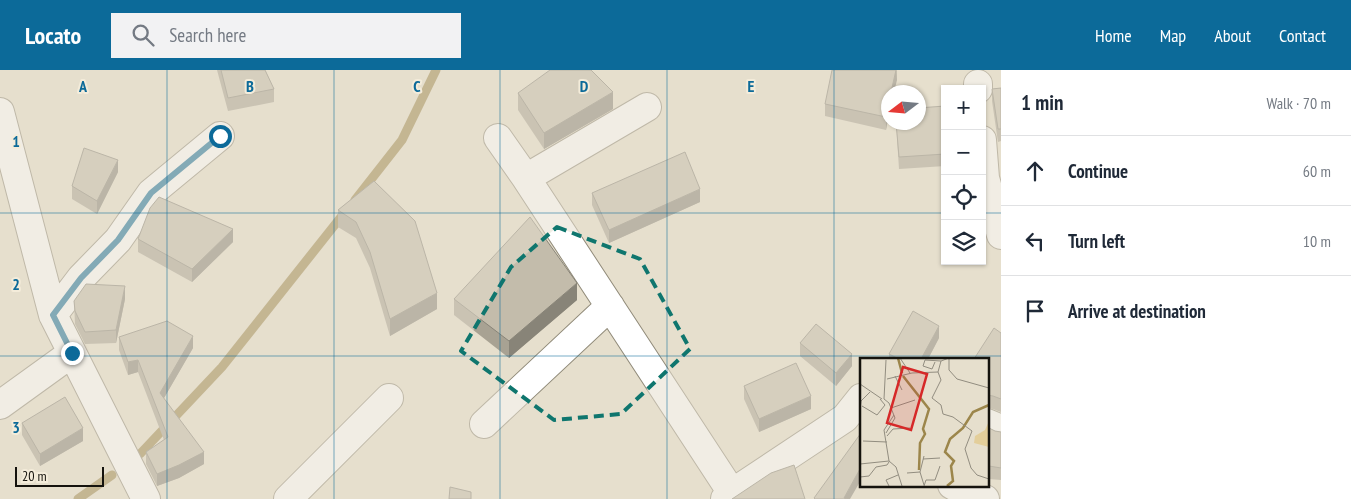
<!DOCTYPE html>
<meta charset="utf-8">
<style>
body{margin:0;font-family:"PT Sans Narrow",sans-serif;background:#f2f2f3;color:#1f2937}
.controls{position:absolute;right:15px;top:15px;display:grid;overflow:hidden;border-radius:0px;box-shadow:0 1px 4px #0004}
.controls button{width:45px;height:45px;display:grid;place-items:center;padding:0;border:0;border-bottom:1px solid #e0e1e3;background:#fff;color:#1f2937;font:25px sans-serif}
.compass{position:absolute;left:881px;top:15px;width:45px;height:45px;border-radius:50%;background:#fff;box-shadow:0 1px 4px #0004;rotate:254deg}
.scale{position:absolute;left:15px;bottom:12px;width:89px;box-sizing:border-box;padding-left:5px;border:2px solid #15130d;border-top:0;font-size:14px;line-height:18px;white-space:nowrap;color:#15130d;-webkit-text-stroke:4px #f4ecda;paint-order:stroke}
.stop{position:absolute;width:15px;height:15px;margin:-11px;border:4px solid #0c6a99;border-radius:50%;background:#fff}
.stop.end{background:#0c6a99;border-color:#fff;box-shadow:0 1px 5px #0008}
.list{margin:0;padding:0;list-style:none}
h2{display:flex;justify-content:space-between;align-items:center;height:65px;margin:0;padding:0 20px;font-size:21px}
h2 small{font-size:16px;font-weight:400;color:#747a83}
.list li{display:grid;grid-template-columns:32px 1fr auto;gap:15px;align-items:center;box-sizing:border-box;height:70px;padding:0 20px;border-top:1px solid #e0e1e3}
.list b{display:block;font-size:19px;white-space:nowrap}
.list em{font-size:16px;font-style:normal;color:#747a83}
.icon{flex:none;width:28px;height:28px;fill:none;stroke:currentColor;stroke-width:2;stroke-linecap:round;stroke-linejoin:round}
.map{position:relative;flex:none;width:1001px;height:429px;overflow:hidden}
header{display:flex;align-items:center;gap:30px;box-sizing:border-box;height:70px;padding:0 25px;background:#0c6a99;color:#fff}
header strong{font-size:24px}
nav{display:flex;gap:28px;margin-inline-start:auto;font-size:18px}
.search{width:350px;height:45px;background:#f2f2f3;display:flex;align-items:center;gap:12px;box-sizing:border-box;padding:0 18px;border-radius:0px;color:#747a83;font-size:19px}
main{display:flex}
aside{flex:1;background:#fff}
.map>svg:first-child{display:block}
</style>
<header>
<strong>Locato</strong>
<div class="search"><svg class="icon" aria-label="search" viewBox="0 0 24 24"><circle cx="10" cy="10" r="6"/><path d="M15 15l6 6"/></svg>Search here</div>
<nav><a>Home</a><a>Map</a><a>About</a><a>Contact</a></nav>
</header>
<main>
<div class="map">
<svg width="1001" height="429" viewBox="0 0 1001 429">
<rect width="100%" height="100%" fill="#e6dfcd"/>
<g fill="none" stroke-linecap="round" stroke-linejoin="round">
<path stroke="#9c864b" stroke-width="9" d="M355 130 402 70 436 0
M140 384 222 297 345 142
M78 429 112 405"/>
<defs>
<path id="minor" d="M978 14V19
M0 42 53 245 146 429
M498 68 526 108 732 423
M982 70 985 108 1001 165
M526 108 647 37
M53 245 81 208 118 170 151 123 220 66
M0 335 72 283
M987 353 1001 359
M484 354 610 236
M952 415 969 424 985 429
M288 429 389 328
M725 429 732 423 845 348 861 328"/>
</defs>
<use href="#minor" stroke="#918b7a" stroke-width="30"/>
<use href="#minor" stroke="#fff" stroke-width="28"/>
</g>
<path fill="#a8a293" d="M217 0H265L274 19V32L228 41Z
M897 0V10L888 22V49L886 60 825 46V34Z
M1001 18V71L998 72 992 31V19Z
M518 23 613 39 544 79 518 40Z
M945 36V96L899 99 896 52H918Z
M118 102 97 144 72 129V116Z
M374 111 437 239 390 266 370 198 356 168 338 157V140Z
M592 123 700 132 609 173 592 135Z
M138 169 233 172 192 212 138 182Z
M125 229 116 273 85 274 75 254 74 231Z
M454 229 577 230 509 288 454 245Z
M1001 263V342L993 339 987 338V289Z
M119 267 193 278 164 328 204 394 179 408 157 416 146 394V382L164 370 138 302 128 305 119 280Z
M939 268 928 289H889V284Z
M800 273 852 296 836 316 800 286Z
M744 316 811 339 759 362 744 329Z
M22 353 83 371 40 396 22 365Z
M987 357 995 361 1001 362V410L989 409 987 407Z"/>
<path fill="#888478" d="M896 0 897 10 894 22H891Z
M613 22V39L544 79V63Z
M888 36V49L886 60V47Z
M118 90V102L97 144V131Z
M700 119V132L609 173V160Z
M233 159V172L192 212V199Z
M577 213V230L509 288V271Z
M125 216V229L116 273V260Z
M437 223V239L390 266V249Z
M939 256V268L928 289H921Z
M193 266V278L160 335V323Z
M852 284V296L836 316V303Z
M138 290V302L128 305V292Z
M811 326V339L759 362V349Z
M83 358V371L40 396V384Z
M204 382V394L179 408 157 416V404Z
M861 397V410L850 429H844V428Z"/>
<path fill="#c3bcab" stroke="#888478" d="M221 0H265L274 19 228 28Z
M550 0H591L613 22 544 63 518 23Z
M832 0H896L891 22H888V36L886 47 825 34Z
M1001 18V59H998L992 19Z
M945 36V84L899 87 896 52H918V38Z
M84 78 118 90 97 131 72 116Z
M685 82 700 119 609 160 592 123Z
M374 111 415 151 437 223 390 249 370 182 356 152 338 140Z
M159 127 233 159 192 199 138 169 150 138Z
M530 147 577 213 509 271 454 229Z
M86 214 125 216 116 260 85 262 75 241 74 231Z
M913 241 939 256 921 289H899L889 284Z
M167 251 193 266 160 323 204 382 179 395 157 404 146 382 168 367 138 290 128 292 119 267Z
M816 254 852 284 836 303 800 273Z
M994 258 1001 263V329L993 326 987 325V289H974Z
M796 293 811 326 759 349 744 316Z
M65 327 83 358 40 384 22 353Z
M987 357 995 361 1001 362V398L989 396 987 395Z
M861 363V397L844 428 847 429H815L814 428Z
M794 395 805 429H732L771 403Z
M450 417 471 422V429H449Z"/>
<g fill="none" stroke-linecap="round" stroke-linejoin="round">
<path stroke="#0c6a99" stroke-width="6" d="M72 283 53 245 81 208 118 170 151 123 220 66"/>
</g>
<path d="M0 0H1001V429H0ZM557 157 640 189 690 279 621 344 554 350 461 281 511 197Z" fill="#e6dfcd" fill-opacity=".55" fill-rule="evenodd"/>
<path fill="none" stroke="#0f766e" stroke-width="4" stroke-dasharray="10 6" stroke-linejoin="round" d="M557 157 640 189 690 279 621 344 554 350 461 281 511 197Z"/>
<path fill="none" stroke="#0c6a99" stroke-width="1" stroke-opacity="0.55" d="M167 0V429M334 0V429M500 0V429M667 0V429M834 0V429M0 143H945M982 143H1001M0 286H1001"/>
<g transform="translate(860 288)">
<rect width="129" height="129" fill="#e6dfcd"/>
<path d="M129 63V89L114 85 115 78 125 72Z" fill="#e3ce9a"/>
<path fill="none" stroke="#9c864b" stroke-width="2.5" d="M38 0 42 15M43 18 69 51 63 71 65 76 60 85 59 112M87 128 93 123 91 108 94 103 85 94 90 81 103 70 113 54 129 47"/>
<path fill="none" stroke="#928d80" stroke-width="1" d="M40 0 50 15M89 1V12L97 21 129 30M75 4 72 11 63 8 65 2 81 3M78 14 81 22 72 40 81 47 83 56 93 59 112 73 105 91 111 110 117 117 129 121M35 18 42 32M27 21 52 15 78 14 81 3 89 0M0 26 22 41M2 48 17 57 25 47 20 41M31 50 55 42M0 51 1 43 10 34M34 57 24 72 29 103 36 109 42 128M26 75 35 60 29 45 24 41 26 2M27 78 33 71 50 70M3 83 27 84M63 101 80 100M0 106 29 103M60 114 64 98M47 115 60 114 64 127M0 119 9 118 16 109 27 107 29 104M29 128 26 122 38 117M64 128 66 122H75L80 108"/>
<path fill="#d62828" fill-opacity="0.15" stroke="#d62828" stroke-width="2.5" d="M43 9 67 16 51 72 27 65Z"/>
<rect width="129" height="129" fill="none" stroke="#15130d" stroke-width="2.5"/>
</g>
<g font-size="16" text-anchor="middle" font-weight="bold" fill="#0c6a99" stroke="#f4ecda" stroke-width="4" stroke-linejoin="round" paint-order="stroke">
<text x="83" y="22">A</text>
<text x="250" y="22">B</text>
<text x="417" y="22">C</text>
<text x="584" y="22">D</text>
<text x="751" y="22">E</text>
<text x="16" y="77">1</text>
<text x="16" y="220">2</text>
<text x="16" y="363">3</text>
</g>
</svg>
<div class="controls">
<button>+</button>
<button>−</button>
<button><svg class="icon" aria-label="locate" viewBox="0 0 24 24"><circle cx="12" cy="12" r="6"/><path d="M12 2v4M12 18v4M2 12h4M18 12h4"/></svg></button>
<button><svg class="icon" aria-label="layers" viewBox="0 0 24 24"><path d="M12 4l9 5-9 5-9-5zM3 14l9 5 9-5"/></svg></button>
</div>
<svg class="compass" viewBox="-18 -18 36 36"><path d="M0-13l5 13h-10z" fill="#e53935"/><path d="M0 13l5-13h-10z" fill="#747a83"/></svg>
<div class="scale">20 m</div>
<div class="stop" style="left:220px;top:66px"></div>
<div class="stop end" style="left:72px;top:283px"></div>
</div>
<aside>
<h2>1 min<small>Walk · 70 m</small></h2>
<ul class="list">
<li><svg class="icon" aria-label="ahead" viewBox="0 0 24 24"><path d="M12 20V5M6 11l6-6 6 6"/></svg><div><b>Continue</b></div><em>60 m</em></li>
<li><svg class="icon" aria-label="left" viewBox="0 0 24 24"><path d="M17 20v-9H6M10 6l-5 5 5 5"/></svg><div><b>Turn left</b></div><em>10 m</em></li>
<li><svg class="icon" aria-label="arrive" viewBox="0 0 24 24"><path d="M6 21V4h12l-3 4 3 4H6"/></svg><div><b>Arrive at destination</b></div></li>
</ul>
</aside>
</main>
